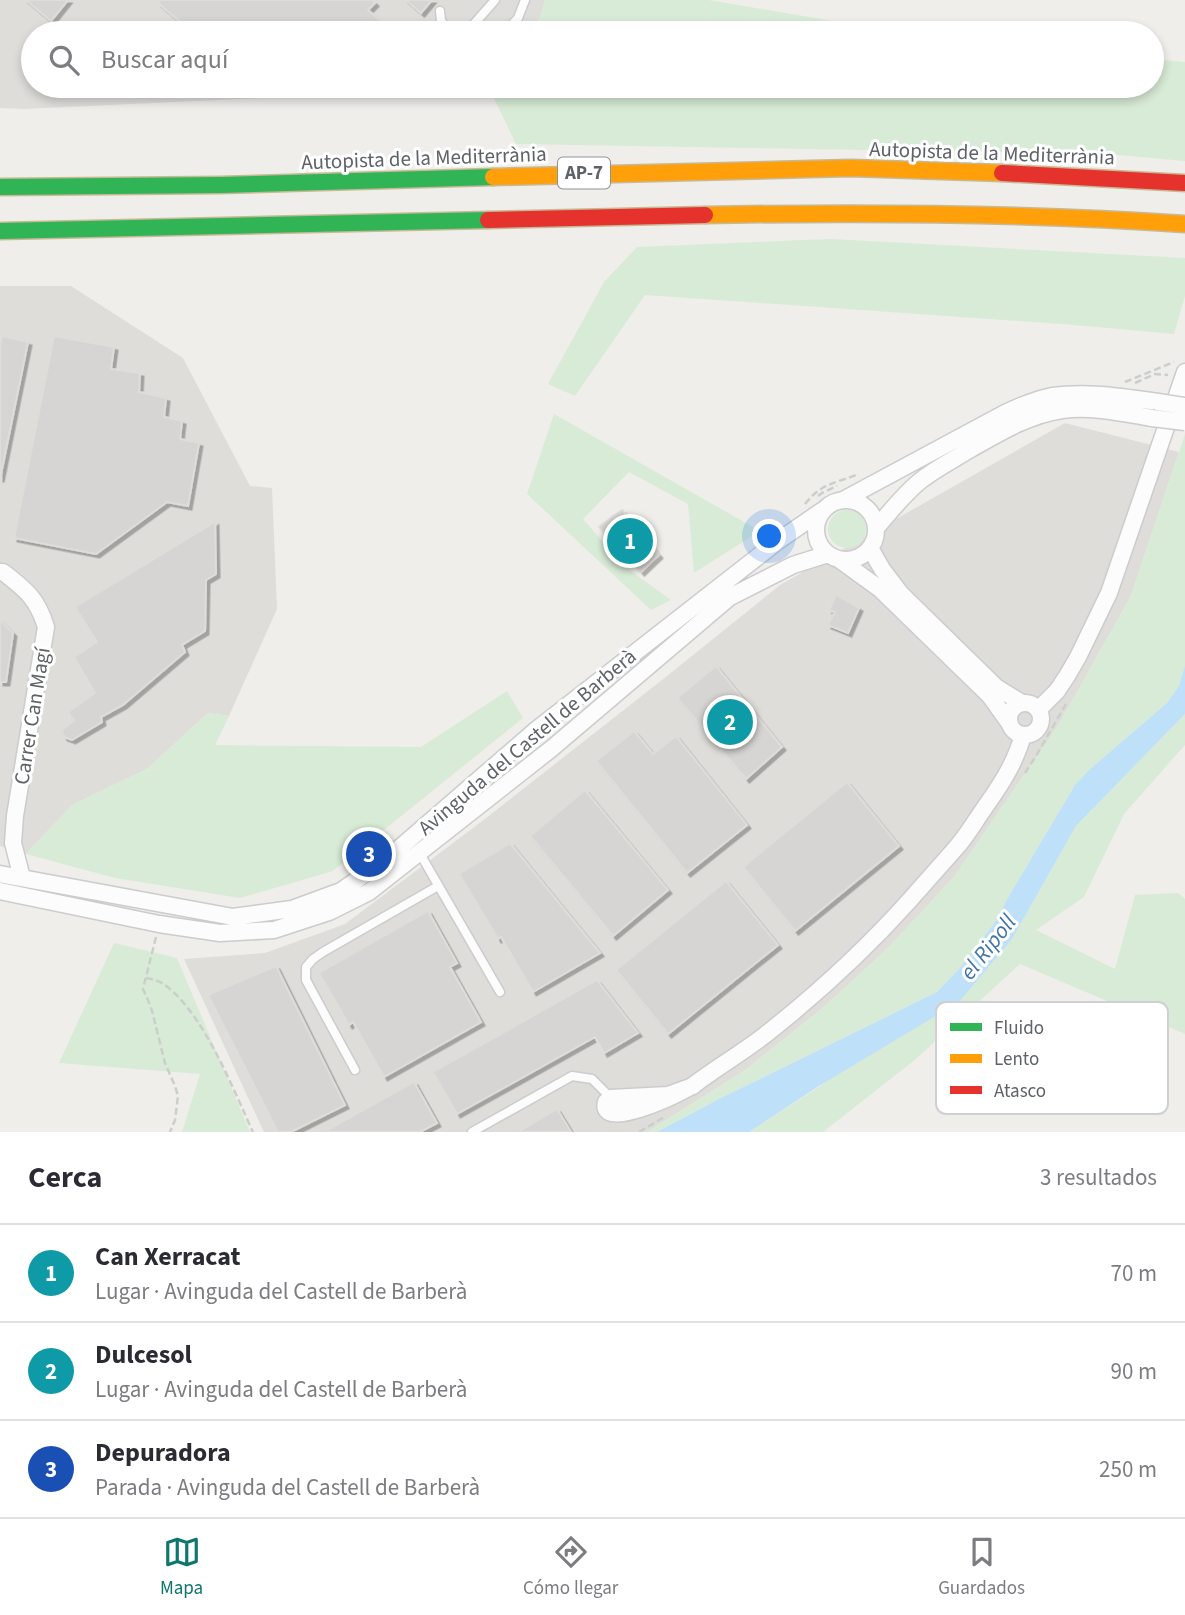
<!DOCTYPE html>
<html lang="es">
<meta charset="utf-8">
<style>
body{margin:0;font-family:"Source Sans 3",sans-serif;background:#f2f2f3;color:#2b2b33}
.you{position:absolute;left:770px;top:537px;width:24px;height:24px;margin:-18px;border:5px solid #fff;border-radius:50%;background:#1a73e8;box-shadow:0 0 0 10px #1a73e833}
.badge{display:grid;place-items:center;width:46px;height:46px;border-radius:50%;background:#0f766e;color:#fff;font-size:23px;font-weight:700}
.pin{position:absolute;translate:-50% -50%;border:4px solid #fff;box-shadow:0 2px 7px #0006}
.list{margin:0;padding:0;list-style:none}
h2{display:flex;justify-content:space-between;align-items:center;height:91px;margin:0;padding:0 28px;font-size:30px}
h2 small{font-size:23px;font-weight:400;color:#7c7c81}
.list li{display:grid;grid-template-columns:46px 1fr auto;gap:21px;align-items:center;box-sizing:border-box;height:98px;padding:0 28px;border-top:2px solid #e1e1e2}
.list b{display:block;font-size:26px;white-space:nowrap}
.list p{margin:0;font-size:23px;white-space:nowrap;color:#7c7c81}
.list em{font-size:23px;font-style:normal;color:#7c7c81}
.icon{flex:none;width:38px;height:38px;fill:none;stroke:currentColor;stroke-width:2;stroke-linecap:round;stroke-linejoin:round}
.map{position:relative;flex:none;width:1185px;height:1132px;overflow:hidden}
.search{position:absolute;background:#fff;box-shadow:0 4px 10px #0003;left:21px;right:21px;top:21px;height:77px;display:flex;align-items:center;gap:18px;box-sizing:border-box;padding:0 24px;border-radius:38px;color:#7c7c81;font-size:26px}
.sheet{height:385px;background:#fff}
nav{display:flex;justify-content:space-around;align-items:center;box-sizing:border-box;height:98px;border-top:2px solid #e1e1e2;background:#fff;font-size:19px;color:#7c7c81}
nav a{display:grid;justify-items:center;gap:4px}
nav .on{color:#0f766e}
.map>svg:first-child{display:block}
</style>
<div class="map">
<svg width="1185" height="1132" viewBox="0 0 1185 1132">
<defs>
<filter id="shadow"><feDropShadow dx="3.5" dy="3.5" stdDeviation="0" flood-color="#0004"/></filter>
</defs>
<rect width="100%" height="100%" fill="#efeeea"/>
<path fill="#dfddda" d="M0 0H545L540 18 527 33H33V86H481L479 88 24 109 0 108Z
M0 286H71L183 358 250 486 272 488 277 609 229 716 208 713 147 769 72 805 26 854 0 846Z
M1065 423 1179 452 1131 596 1059 724 954 877 888 948 824 1007 744 1071 647 1132H264L184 959 265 953 345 924 481 822 662 680 780 585Z"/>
<path fill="#d8ebd6" d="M545 0H709L902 33H525L540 18Z
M1152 59 1185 62V161L1108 154 516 144 488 86H1152Z
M831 239 1185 258V296L1174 334 1063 324 645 295 575 396 548 384 604 282 637 247Z
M554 414 760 531 694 573 688 504 629 472 583 519 624 566 671 600 651 610 527 494Z
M1185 434V665L1179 686 1167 703 1089 770 1075 785 1009 896 993 925 959 969 937 992 719 1099 657 1132H647L744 1071 824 1007 888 948 954 877 1059 724 1131 596Z
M828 529a19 19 0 1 1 38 0a19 19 0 1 1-38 0Z
M507 691 523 718 333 871 240 898 115 878 26 854 72 805 147 769 208 713 229 716 215 745 421 747Z
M1185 714V745L1124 814 1084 897 1036 930 1115 969 1135 895 1178 893 1185 899V1034L1020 964 916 1059 823 1132H749L819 1087 1012 939 1076 826Z
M114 943 177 958 250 1132H182L200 1074 59 1063Z"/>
<path fill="#bfe0f9" d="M1185 665V714L1076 826 1012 939 959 1002 819 1086 749 1132H657L719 1099 937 992 959 969 993 925 1009 896 1075 785 1089 770 1167 703 1179 686Z"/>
<path fill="#d6d5d3" stroke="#deddd9" stroke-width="2" filter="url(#shadow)" d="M26 0H68L51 21Z
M161 0H372L375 3 368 10 391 30 384 33H193L158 3Z
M406 0H432L421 13Z
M2 336 28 342 0 479V345Z
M54 336 114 347 111 369 140 373 139 392 166 398 164 417 182 421 180 439 199 443 188 506 167 502 96 554 14 538Z
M622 510 659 555 641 572 599 527Z
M215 522 216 574 206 580 205 631 182 645 185 652 123 705 101 717 102 722 72 740 64 737 62 730 74 720 68 712 95 693 74 657 97 642 75 607Z
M836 595 859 608 848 633 828 625 835 612 829 610Z
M0 620 13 633 6 682H0Z
M716 666 782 747 746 779 677 698Z
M634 731 653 754 676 736 747 825 687 873 596 761Z
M847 782 899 846 795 931 743 867Z
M585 790 668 890 613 936 530 836Z
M510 843 600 953 533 992 501 937 498 939 459 874Z
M726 881 778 945 668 1034 616 970Z
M428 911 457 963 450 967 481 1022 384 1077 353 1022 349 1025 319 973Z
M276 966 345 1105 291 1132H278L208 995Z
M597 980 638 1033 604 1053 595 1037 457 1114 433 1072Z
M414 1082 437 1123 420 1132H324Z
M557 1109 571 1132H518Z"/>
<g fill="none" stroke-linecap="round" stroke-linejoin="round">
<defs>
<path id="lane" d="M440 11 441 21 452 33
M466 33 495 0
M504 33 518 18 525 0
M419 852 500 992
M355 1070 306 980V967L313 959 323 952 438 886
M472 1132 572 1076 592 1079 611 1098"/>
<path id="street" d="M843 500 1005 413C1020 406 1036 399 1052 396 1088 391 1123 397 1158 402
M816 530a30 30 0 1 1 60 0a30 30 0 1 1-60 0Z
M876 528C890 512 903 495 920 481 935 469 953 460 969 450 999 433 1028 415 1062 410 1092 406 1123 413 1152 418
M870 548 882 569 901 594 996 687 1022 703
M840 560 880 589 990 696 1010 724
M0 572H3C26 590 37 598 46 627L15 816 13 843 22 878
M1009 719a16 16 0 1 1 32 0a16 16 0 1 1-32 0Z
M1039 709 1057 691 1067 676 1078 657 1109 593 1185 372
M0 874 233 917 292 909 341 891 388 858 536 730 778 541 823 510
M0 891 159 924 220 933 274 930 329 912 369 892 551 749 730 597 793 565 828 554
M693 1086 668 1095 611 1098 606 1102C598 1132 679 1095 695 1084 718 1067 743 1052 765 1035 817 994 865 950 909 901 925 883 940 866 955 849 966 837 974 823 983 810 1000 786 1015 764 1023 735"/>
<path id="fast" d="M0 187 221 185 493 177
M0 231 488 220"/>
<path id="slow" d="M493 177 851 168 1002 173
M705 215C865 212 1025 213 1185 224"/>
<path id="jam" d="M1002 173 1185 183
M488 220 705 215"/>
</defs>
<use href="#lane" stroke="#cbcccc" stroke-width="11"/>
<use href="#street" stroke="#cbcccc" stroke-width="19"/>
<use href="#fast" stroke="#c8b996" stroke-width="19"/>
<use href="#slow" stroke="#c8b996" stroke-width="19"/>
<use href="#jam" stroke="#c8b996" stroke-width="19"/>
<path stroke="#cacfcc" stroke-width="2.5" stroke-dasharray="7 3.5" stroke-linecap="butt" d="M1125 382 1174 362
M1135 383 1155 374 1168 375
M818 496 822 493 837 486
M805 504C822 483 833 484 856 475
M1025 773 1036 756 1066 704
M156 937 143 989 151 1007 165 1063 175 1086 178 1096 175 1120 170 1132
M146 978C152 979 157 980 162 983 202 1009 233 1089 253 1132
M639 1132 666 1116"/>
<use href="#lane" stroke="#fdfcfc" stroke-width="8"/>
<use href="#street" stroke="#fdfcfc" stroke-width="16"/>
<use href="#fast" stroke="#30b455" stroke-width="16"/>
<use href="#slow" stroke="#ff9f0a" stroke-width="16"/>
<use href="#jam" stroke="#e5322d" stroke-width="16"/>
<defs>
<path id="street-bridge" d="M1158 402 1185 406
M1152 418 1185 422"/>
</defs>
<use href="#street-bridge" stroke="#cbcccc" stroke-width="19" stroke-linecap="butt"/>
<use href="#street-bridge" stroke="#fdfcfc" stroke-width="16"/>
</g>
<g text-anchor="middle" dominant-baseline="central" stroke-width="6" stroke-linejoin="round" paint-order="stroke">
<rect fill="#fff" stroke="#8f9295" stroke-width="2" x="558" y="157.5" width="52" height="31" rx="5"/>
<g font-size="19" font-weight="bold" fill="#5f6368">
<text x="584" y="173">AP-7</text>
</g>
<g font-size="21" fill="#5f6368" stroke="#fff">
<text transform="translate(992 153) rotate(2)">Autopista de la Mediterrània</text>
<text transform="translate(424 158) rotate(-2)">Autopista de la Mediterrània</text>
<text transform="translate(32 716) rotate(-81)">Carrer Can Magí</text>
<text transform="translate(527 742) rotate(-40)">Avinguda del Castell de Barberà</text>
</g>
<g font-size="23" font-style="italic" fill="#4174aa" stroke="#fff">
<text transform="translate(988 947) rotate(-52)">el Ripoll</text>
</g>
</g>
<rect x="936" y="1002" width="232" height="112" rx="10" fill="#fff" stroke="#cfd0d2" stroke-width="2"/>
<rect x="950" y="1023" width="32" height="8" fill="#30b455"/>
<rect x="950" y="1054" width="32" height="9" fill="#ff9f0a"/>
<rect x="950" y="1086" width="32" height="8" fill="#e5322d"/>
<g font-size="19" fill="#5f6368">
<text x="994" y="1034">Fluido</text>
<text x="994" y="1065">Lento</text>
<text x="994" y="1097">Atasco</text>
</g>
</svg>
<div class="you"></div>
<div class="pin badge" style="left:630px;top:541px;background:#0f9aa8">1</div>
<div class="pin badge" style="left:730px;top:722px;background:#0f9aa8">2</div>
<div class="pin badge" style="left:369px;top:854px;background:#1a4fb4">3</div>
<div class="search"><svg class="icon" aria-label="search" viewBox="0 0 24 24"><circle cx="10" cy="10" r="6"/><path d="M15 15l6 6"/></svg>Buscar aquí</div>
</div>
<section class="sheet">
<h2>Cerca<small>3 resultados</small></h2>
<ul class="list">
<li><span class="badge" style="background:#0f9aa8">1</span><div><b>Can Xerracat</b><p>Lugar · Avinguda del Castell de Barberà</p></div><em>70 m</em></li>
<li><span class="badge" style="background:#0f9aa8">2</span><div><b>Dulcesol</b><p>Lugar · Avinguda del Castell de Barberà</p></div><em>90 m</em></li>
<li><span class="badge" style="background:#1a4fb4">3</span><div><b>Depuradora</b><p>Parada · Avinguda del Castell de Barberà</p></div><em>250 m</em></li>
</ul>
</section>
<nav>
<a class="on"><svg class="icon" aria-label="map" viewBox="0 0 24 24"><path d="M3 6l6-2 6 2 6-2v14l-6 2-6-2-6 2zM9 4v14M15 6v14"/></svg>Mapa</a>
<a><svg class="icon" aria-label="directions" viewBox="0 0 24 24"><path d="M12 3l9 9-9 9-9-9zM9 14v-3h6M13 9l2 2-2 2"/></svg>Cómo llegar</a>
<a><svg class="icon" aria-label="saved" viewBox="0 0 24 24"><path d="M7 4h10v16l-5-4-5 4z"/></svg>Guardados</a>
</nav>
